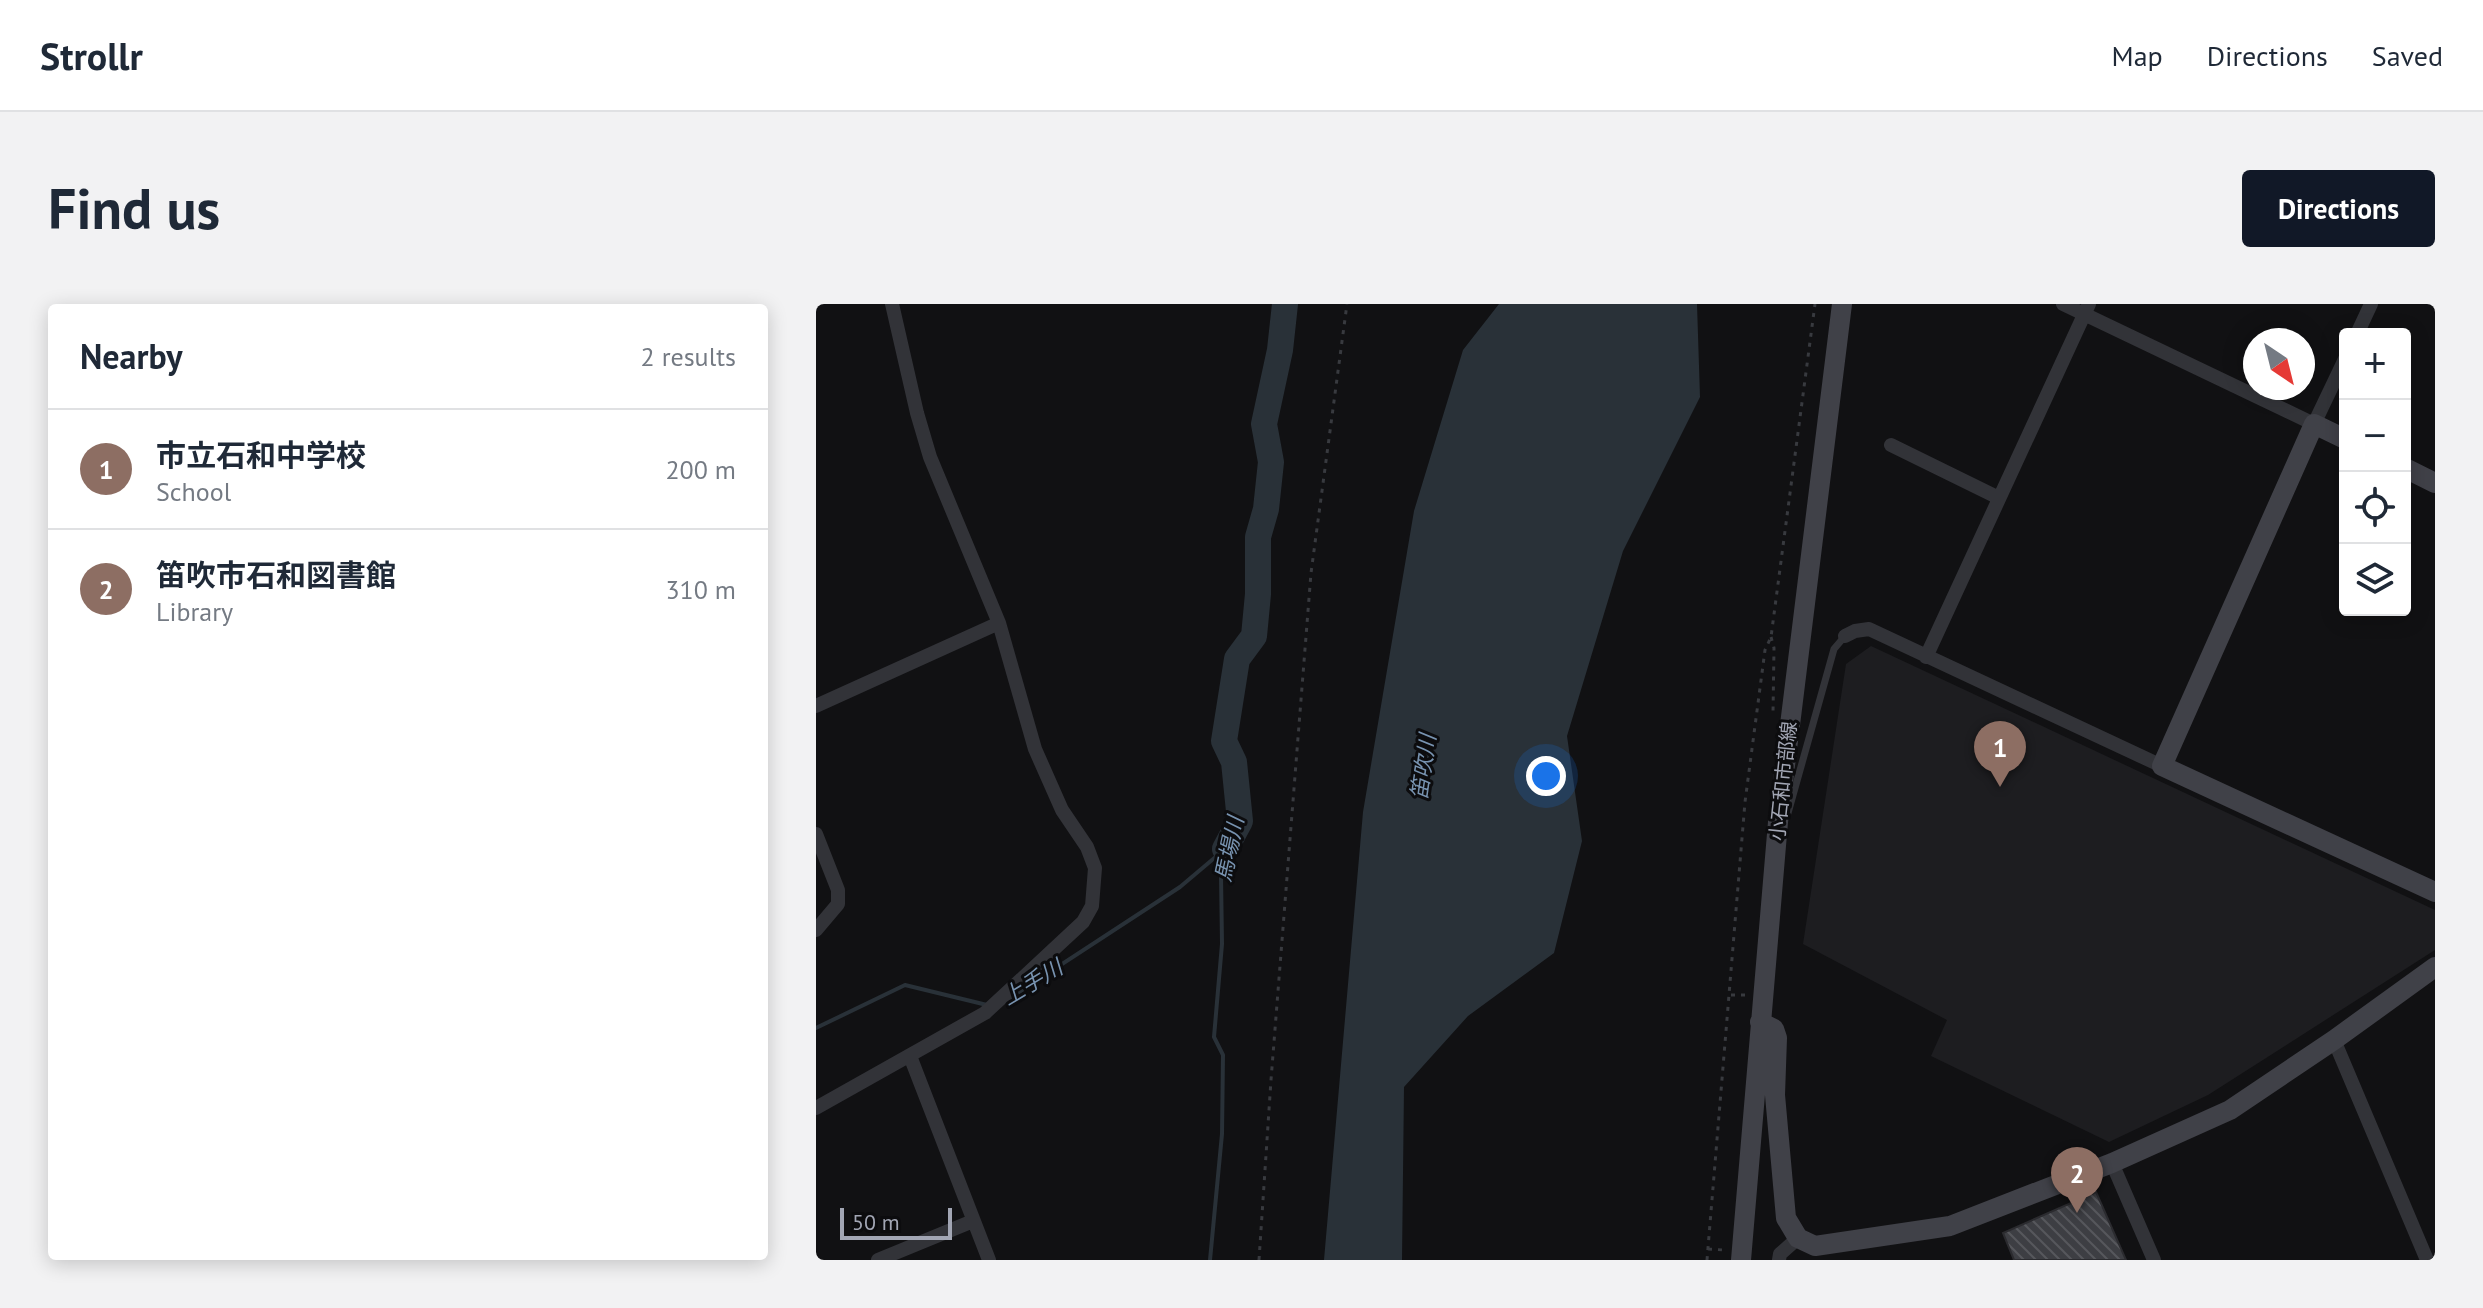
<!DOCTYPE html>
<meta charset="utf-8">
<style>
body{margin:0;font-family:"PT Sans","Noto Sans JP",sans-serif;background:#f2f2f3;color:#1f2937}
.controls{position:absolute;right:24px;top:24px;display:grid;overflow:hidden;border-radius:8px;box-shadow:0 4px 20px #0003}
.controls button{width:72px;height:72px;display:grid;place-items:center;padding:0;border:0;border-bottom:2px solid #e0e1e3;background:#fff;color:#1f2937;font:40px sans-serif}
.compass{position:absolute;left:1427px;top:24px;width:72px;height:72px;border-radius:50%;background:#fff;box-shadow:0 4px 20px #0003;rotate:145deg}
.scale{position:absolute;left:24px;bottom:20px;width:112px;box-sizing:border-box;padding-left:8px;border:4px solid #a2a6b4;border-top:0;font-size:22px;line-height:28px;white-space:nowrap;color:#a2a6b4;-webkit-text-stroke:6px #0c0c0e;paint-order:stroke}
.you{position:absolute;left:730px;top:472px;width:28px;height:28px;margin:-20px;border:6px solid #fff;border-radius:50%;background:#1a73e8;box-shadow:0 0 0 12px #1a73e833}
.badge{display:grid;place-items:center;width:52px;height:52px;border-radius:50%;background:#111827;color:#fff;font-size:26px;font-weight:700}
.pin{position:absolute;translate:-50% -66px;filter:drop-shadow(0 2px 4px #0008)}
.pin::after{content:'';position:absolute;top:42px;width:28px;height:24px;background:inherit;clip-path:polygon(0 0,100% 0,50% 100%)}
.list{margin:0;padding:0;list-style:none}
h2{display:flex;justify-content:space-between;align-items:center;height:104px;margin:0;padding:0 32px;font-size:34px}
h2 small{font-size:26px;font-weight:400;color:#747a83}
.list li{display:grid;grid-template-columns:52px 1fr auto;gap:24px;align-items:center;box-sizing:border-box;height:120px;padding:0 32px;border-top:2px solid #e0e1e3}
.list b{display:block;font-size:30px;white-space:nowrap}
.list p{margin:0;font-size:26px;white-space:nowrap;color:#747a83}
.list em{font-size:26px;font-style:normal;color:#747a83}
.icon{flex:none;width:44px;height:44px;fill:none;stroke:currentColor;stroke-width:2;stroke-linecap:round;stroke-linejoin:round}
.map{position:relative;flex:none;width:1619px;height:956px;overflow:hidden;border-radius:8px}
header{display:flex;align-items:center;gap:48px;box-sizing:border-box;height:112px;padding:0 40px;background:#fff;border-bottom:2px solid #e0e1e3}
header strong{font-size:38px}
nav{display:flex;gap:44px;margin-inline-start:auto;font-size:28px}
.intro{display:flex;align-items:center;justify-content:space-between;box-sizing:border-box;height:192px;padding:0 48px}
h1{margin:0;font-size:56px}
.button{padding:20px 36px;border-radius:8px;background:#111827;color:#fff;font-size:28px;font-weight:700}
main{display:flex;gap:48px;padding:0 48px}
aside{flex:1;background:#fff;border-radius:8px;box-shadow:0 4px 20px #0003}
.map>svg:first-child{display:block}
</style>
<header>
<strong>Strollr</strong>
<nav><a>Map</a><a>Directions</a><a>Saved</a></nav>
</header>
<div class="intro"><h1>Find us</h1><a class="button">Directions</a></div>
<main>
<aside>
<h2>Nearby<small>2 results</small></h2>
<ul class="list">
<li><span class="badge" style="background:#8d6e63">1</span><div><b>市立石和中学校</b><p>School</p></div><em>200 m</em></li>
<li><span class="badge" style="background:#8d6e63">2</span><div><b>笛吹市石和図書館</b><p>Library</p></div><em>310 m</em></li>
</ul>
</aside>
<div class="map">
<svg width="1619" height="956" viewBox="0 0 1619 956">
<defs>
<pattern id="building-back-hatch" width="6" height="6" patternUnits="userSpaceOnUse" patternTransform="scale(2)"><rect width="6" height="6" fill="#3d3e43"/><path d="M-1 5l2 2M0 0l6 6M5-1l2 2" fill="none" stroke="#56575c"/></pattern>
</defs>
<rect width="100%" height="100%" fill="#111113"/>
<path fill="#1d1d20" d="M1055 342 1619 606V646L1392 791 1293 838 1115 752 1131 716 987 640 1030 360Z"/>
<path fill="#293138" d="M683 0H881L884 93 807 247 751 432 766 537 738 649 652 712 588 783 586 956H508L547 508 598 207 647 46Z"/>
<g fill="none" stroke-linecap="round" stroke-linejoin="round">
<path stroke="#293138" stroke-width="4" d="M194 694 364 583 409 545
M0 724 89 681 171 701
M394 956 406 830 407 751 398 733 406 640 405 571 409 546"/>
<path stroke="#293138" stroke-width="26" d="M409 545 424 517 418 458 408 437 421 355 438 332 442 290V233L450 205 455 158 448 120 464 46 469 0"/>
</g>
<path fill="url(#building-back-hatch)" stroke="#2b2b2f" stroke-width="2" d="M1280 888 1310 956H1198L1187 929Z"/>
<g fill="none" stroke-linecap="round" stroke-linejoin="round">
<path stroke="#383a3f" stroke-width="3" stroke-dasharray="4 6" stroke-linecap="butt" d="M955 333 958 344 957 409
M915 691H931
M892 945 908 946
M443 956 455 776 495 269 531 0
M891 956 929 498 949 346 955 333 999 0"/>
<path stroke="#323338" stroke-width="7" d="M972 509 1018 345 1029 332"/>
<path stroke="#323338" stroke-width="14" d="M1247 0 1498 120 1529 55
M1541 30 1555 0
M1075 141 1183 194
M1029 332 1039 327 1053 325 1346 462
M1110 353 1273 0
M0 402 183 319
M0 530 22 586V600L0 626
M1518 736 1611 956
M94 752 173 956
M0 804 169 709 267 618 276 602 279 564 271 543 246 506 219 445 183 319 114 153 101 109 76 0
M1296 859 1338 956
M62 956 157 917
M963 956 964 950 982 934"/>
<path stroke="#404148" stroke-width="20" d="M1529 135 1498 120 1346 462 1619 588
M1589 164 1619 179
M944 718 958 725 961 734 959 791 970 914 982 934 999 942 1134 922 1296 859 1414 806 1518 736 1619 663
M925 956 962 518 1026 0"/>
</g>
<g text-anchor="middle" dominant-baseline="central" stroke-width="6" stroke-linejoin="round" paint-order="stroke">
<g font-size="20" fill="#a2a6b4" stroke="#0c0c0e">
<text transform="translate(967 477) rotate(-84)">小石和市部線</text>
</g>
<g font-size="22" font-style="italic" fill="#7893b0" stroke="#0c0c0e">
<text transform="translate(607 463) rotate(-82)">笛吹川</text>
<text transform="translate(413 545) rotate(-78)">馬場川</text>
<text transform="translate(216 678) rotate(-31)">上手川</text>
</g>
</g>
</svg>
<div class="controls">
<button>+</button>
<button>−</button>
<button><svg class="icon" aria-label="locate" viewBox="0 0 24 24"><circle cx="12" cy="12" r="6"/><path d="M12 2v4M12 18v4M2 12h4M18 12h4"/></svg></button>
<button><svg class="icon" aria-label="layers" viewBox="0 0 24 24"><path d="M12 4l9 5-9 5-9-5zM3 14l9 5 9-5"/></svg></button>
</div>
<svg class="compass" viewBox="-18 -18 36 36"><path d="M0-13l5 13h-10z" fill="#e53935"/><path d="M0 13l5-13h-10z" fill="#747a83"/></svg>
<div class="scale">50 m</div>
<div class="you"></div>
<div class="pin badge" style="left:1184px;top:483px;background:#8d6e63">1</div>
<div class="pin badge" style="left:1261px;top:909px;background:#8d6e63">2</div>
</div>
</main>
